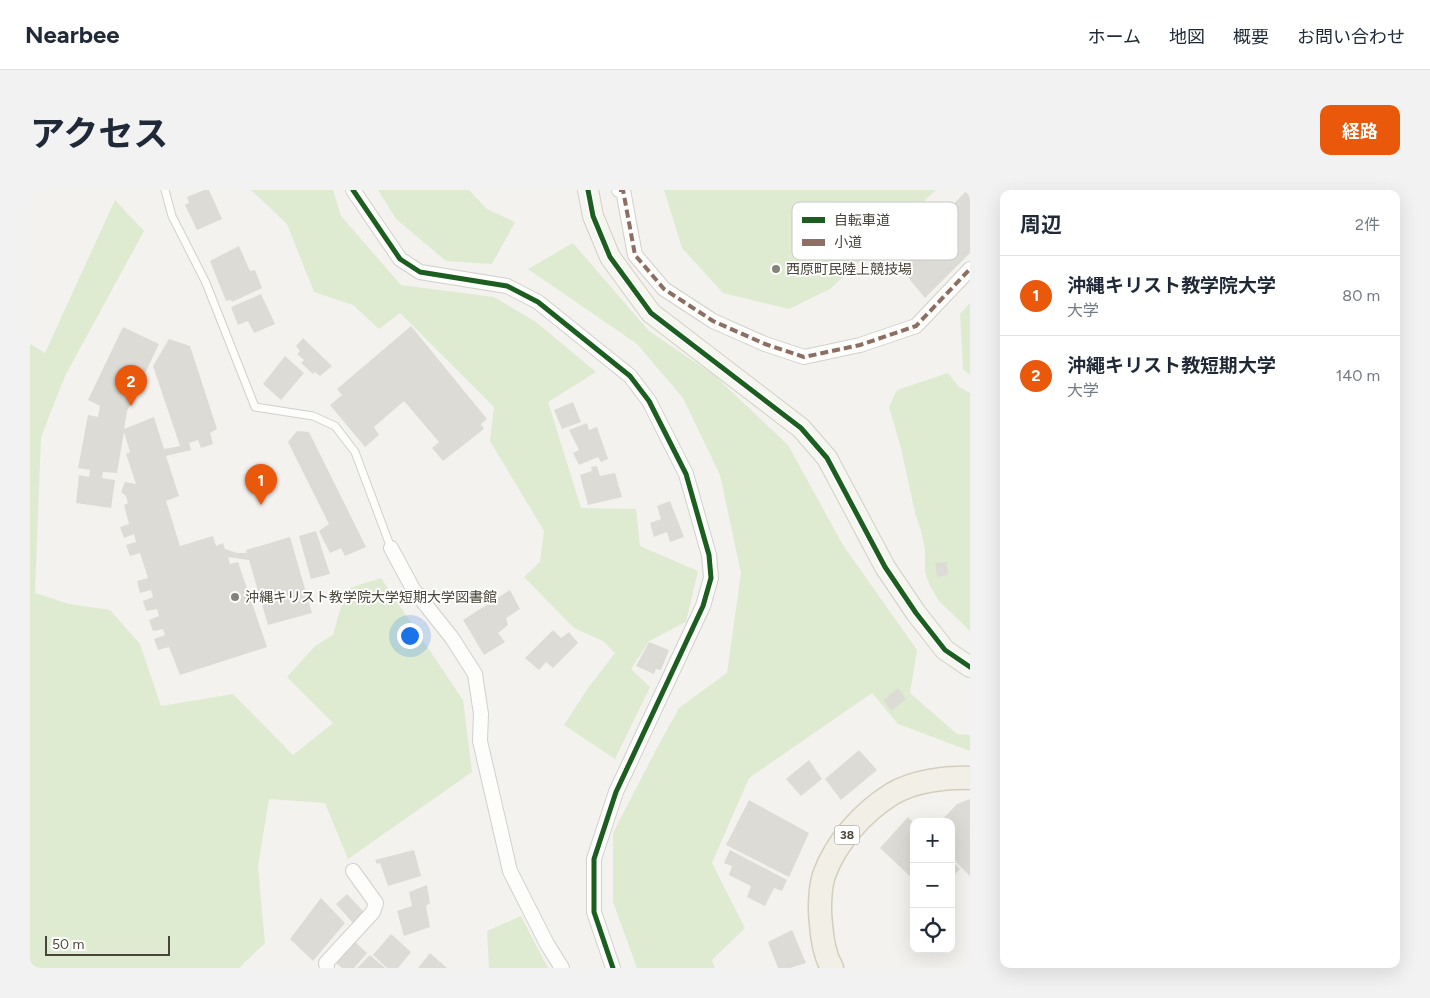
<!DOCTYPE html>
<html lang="ja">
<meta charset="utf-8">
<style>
body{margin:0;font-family:Figtree,"Noto Sans JP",sans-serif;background:#f2f2f3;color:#1f2937}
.controls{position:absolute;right:15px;bottom:15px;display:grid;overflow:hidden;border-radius:10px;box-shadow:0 5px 20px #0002}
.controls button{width:45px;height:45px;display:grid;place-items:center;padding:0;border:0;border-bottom:1px solid #e0e1e3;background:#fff;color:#1f2937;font:25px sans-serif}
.scale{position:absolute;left:15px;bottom:12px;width:125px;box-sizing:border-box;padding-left:5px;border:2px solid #49453a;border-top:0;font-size:14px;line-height:18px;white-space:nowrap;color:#49453a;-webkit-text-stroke:4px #fff;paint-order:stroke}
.you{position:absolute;left:379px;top:445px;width:18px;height:18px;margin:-12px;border:4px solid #fff;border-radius:50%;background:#1a73e8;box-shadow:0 0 0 8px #1a73e833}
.badge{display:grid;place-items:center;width:32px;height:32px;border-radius:50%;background:#ea580c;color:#fff;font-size:16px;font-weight:700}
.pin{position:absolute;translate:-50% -41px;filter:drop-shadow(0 1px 2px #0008)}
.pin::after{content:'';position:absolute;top:26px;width:18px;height:15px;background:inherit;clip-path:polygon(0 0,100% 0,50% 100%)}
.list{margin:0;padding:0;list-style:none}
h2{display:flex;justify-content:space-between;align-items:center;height:65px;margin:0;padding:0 20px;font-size:21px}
h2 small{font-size:16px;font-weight:400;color:#747a83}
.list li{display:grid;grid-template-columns:32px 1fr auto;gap:15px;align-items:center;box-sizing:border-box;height:80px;padding:0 20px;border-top:1px solid #e0e1e3}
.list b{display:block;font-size:19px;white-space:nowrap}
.list p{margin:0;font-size:16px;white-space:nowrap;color:#747a83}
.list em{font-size:16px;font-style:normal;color:#747a83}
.icon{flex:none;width:28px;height:28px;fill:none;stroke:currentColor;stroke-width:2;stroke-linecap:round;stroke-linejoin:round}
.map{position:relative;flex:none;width:940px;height:778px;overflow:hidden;border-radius:10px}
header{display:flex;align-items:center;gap:30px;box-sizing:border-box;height:70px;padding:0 25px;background:#fff;border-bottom:1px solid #e0e1e3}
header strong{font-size:24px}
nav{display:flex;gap:28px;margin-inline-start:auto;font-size:18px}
.intro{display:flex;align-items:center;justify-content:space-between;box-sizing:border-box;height:120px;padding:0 30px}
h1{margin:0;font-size:35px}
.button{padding:12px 22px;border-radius:10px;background:#ea580c;color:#fff;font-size:18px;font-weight:700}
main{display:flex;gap:30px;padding:0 30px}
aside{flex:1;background:#fff;border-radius:10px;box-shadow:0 5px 20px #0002}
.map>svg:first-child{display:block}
</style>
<header>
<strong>Nearbee</strong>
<nav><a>ホーム</a><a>地図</a><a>概要</a><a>お問い合わせ</a></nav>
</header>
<div class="intro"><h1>アクセス</h1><a class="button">経路</a></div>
<main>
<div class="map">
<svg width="940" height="778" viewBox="0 0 940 778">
<rect width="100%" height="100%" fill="#f3f2ee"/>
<path fill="#deebd1" d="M221 0H303L311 26 371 95 464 107 506 132 566 182 518 212 551 318 606 319 610 356 668 381 656 432 619 451 601 479 620 497 585 569 534 535 558 498 585 463 573 451 544 438 494 387 510 372 514 341 460 251 464 217 370 123 349 139 323 115 284 102 257 34Z
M348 0H439L457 19 485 32 462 74 416 71 366 29Z
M634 0H906L800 99 759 119 693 103 652 58Z
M85 10 114 41 35 186 11 247 5 403 39 414 80 420 110 454 131 516 203 504 263 565 303 533 257 487 285 456 303 445 316 399 351 388 433 510 442 582 318 669 295 613 239 609 228 676 235 753 209 778H0V154L15 163Z
M543 53 619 141 684 185 758 255 813 355 887 460 880 503 927 544 940 545V561L868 534 842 503 719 588 682 673 715 738 682 770 685 778H607L583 712V643L628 556 649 518 697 483 711 383 690 285 653 208 607 154 498 79Z
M940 113V185L933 179 930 124Z
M918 183 929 197 940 203V441L909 411 900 396 895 382V359L891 341 885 323 871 258 859 217 867 200Z
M491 726 518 778H459L457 741Z"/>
<path fill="#dddbd6" d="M174 0H179L192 29 167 40 155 15 159 13 157 7Z
M937 0H940V63L895 108 867 74Z
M209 56 220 81 225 80 232 98 202 112 201 110 196 111 180 71Z
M231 104 245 134 224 143 218 131 208 135 201 117Z
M381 136 457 229 451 234 454 239 413 271 402 258 409 252 374 211 344 237 349 245 335 257 300 215 312 205 307 199Z
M93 137 129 154 97 221 94 239 124 227 134 259 150 256 123 176 139 149 160 156 187 239 180 243 183 254 171 258 168 250 159 253 161 260 136 266 149 306 136 311 150 356 183 346 186 356 193 353 195 359 207 363H217L216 360 260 347 282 423 238 435 219 370 198 367 200 374 208 372 237 457 150 485 139 457 128 460 124 449 135 445 133 439 123 441 119 430 129 426 127 419 116 421 113 411 123 407 121 400 110 403 107 391 118 388 110 363 100 366 96 355 106 352 104 344 94 348 90 337 99 334 94 315 98 313 96 306 91 302 95 292 106 294 96 264 100 262 94 242 87 283 73 282 72 288 85 290 81 318 46 313 49 285 59 287 60 280 48 278 58 225 68 227 70 216 58 210Z
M273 148 302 176 290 186 285 182 283 184 271 173 274 170 267 164 270 161 266 156Z
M255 166 274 183 251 210 233 194Z
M543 212 551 232 532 239 524 220Z
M557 233 559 240 567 237 578 269 571 272 568 267 549 275 543 263 549 260 539 240Z
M267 241 279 242 336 357 315 366 311 358 300 363 289 341 299 334 258 252Z
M567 276 570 286 585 283 592 307 558 315 550 285 562 281 561 277Z
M640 311 654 347 640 352 637 342 624 347 620 333 631 329 627 316Z
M286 341 300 384 281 389 269 346Z
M917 372 918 385 907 387 905 373Z
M480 400 490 419 476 428 478 435 468 443 475 452 454 465 433 430Z
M523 440 531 448 539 442 548 453 523 478 516 472 509 480 495 468Z
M619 452 639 460 631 480 626 479 624 484 606 476Z
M868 498 876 509 861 521 853 510Z
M829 560 847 580 811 610 795 589Z
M779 570 792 589 771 606 756 589Z
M940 609V686L921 667V632H910L927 614Z
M719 610 779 643 759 687 696 655Z
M878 627 884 633V690L850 658Z
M384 660 391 686 358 696 350 673 347 674 345 670Z
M700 660 757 690 752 701 744 698 735 716 717 707 721 696 699 685 702 676 694 673Z
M921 670 930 679 921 688Z
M397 695 400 713 396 716 400 737 374 746 367 721 382 716 379 702Z
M317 704 335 723 324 734 306 714Z
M291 708 315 733 283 771 260 749Z
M762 740 776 773 760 778H748L738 752Z
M361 744 381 762 368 778H357L343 765Z
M324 751 337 763 324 778H312L306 773Z
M400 763 417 778H388Z
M340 765 355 778H327Z"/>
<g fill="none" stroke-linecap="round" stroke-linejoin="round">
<defs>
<path id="lane" d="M135 0 142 26 176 93 225 217 283 226 305 236 325 262 361 358"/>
<path id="street" d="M323 0 370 69 390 82 477 96 508 112 600 186 619 211 656 284 679 365 681 388 673 416 586 602 564 669V722L583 778
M589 0H593L605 65 634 99 683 131 735 154 774 167 830 155 886 136 940 79
M361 358 383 399 422 448 445 484 451 524 450 551 480 681 517 754 532 778
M297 778 296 773 343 722 346 713 323 681"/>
<path id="secondary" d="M558 0 563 26 580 67 621 123 771 238 797 268 855 377 886 423 915 460 940 477"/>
<path id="primary" d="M802 778C794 764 792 749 791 734 789 720 790 697 794 685 806 652 833 622 862 604 884 591 915 587 940 588"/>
</defs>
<use href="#lane" stroke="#d1d0cc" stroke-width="9"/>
<use href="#street" stroke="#d1d0cc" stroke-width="16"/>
<use href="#secondary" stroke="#d2cfc5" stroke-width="22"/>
<use href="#primary" stroke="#d4cfbd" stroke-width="25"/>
<use href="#lane" stroke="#fdfdfc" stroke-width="7"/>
<use href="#street" stroke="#fdfdfc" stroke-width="14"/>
<use href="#secondary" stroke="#f6f6f1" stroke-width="20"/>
<use href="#primary" stroke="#f1efe6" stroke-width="22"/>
<path stroke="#8d6e63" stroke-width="4" stroke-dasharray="8 4" stroke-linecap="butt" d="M589 0H593L605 65 634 99 683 131 735 154 774 167 830 155 886 136 940 79"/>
<defs>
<path id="cycleway" d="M323 0 370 69 390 82 477 96 508 112 600 186 619 211 656 284 679 365 681 388 673 416 586 602 564 669V722L583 778
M558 0 563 26 580 67 621 123 771 238 797 268 855 377 886 423 915 460 940 477"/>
</defs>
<use href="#cycleway" stroke="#fff" stroke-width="8"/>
<use href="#cycleway" stroke="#1b5e20" stroke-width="5"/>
</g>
<g fill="#848279" stroke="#fff" stroke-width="2">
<circle cx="746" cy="79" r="5"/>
<circle cx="205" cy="407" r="5"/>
</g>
<g text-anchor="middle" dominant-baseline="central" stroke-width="4" stroke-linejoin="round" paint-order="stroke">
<rect fill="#fff" stroke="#807d75" stroke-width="1" x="804.5" y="635.5" width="25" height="19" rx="4"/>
<g font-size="12" font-weight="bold" fill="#49453a">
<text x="817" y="645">38</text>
</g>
<g font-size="14" fill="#49453a" stroke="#fff" text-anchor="start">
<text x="756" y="79">西原町民陸上競技場</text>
<text x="215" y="407">沖縄キリスト教学院大学短期大学図書館</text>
</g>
</g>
<rect x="762" y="12" width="166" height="58" rx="8" fill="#fff" stroke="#c8c7c4" stroke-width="1"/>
<rect x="772" y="27" width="23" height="6" fill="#1b5e20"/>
<rect x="772" y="49" width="23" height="7" fill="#8d6e63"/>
<g font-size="14" fill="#49453a">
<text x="804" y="35">自転車道</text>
<text x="804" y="57">小道</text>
</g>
</svg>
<div class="controls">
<button>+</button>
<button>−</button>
<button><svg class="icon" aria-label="locate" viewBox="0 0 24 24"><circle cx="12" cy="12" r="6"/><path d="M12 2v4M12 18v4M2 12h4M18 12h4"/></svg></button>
</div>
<div class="scale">50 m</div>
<div class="you"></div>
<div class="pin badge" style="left:231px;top:315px">1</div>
<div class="pin badge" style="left:101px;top:216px">2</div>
</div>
<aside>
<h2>周辺<small>2件</small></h2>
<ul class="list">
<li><span class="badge">1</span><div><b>沖縄キリスト教学院大学</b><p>大学</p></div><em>80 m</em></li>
<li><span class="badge">2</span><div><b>沖繩キリスト教短期大学</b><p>大学</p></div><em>140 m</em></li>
</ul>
</aside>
</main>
